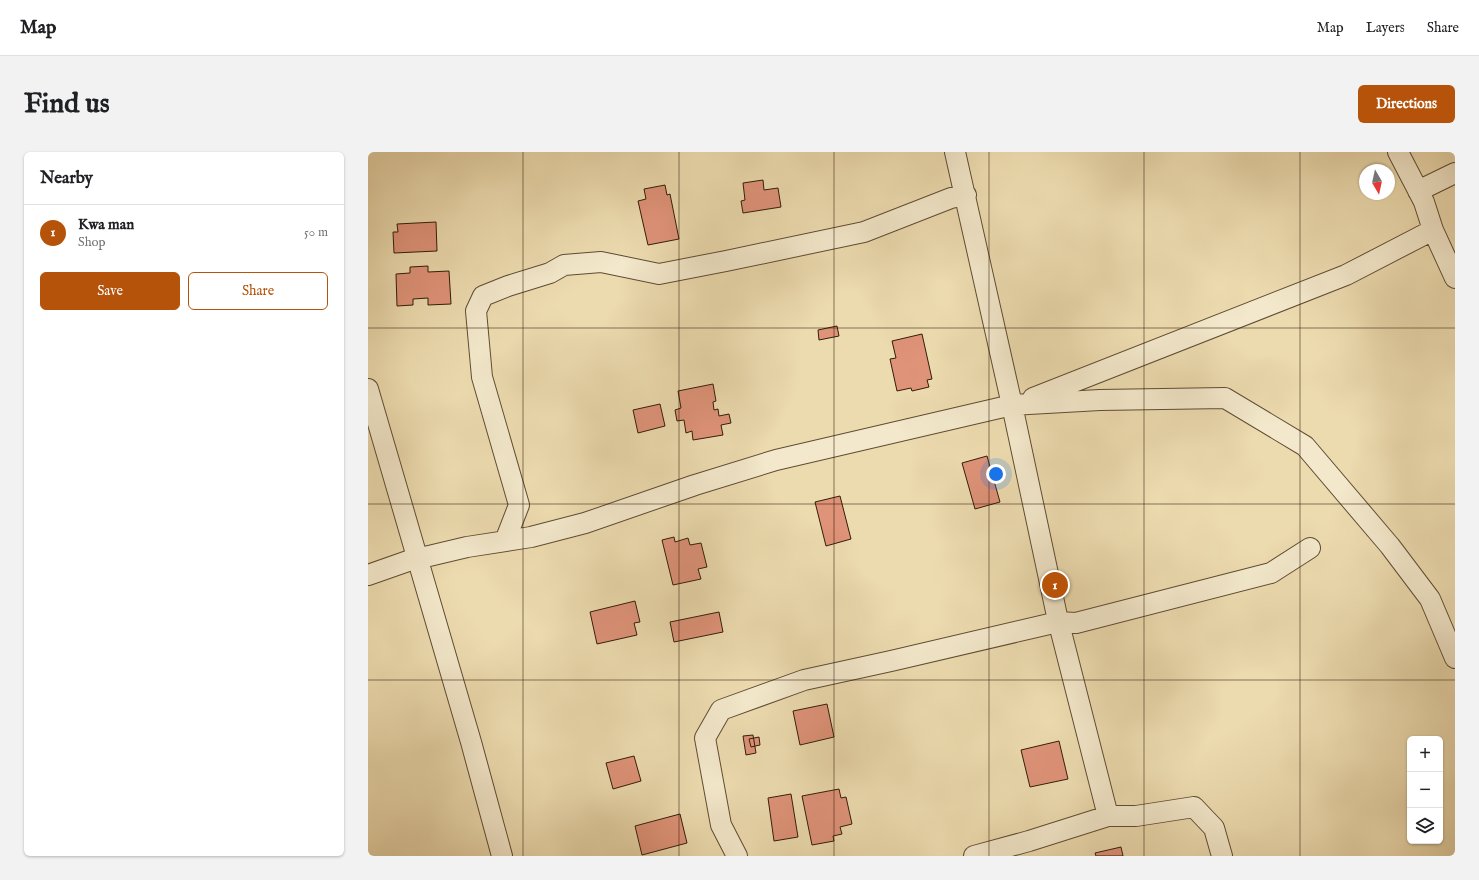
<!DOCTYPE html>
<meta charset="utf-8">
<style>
body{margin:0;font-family:"IM FELL English",serif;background:#f2f2f2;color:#202124}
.controls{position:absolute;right:12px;bottom:12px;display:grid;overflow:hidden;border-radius:6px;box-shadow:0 1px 3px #0004}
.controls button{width:36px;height:36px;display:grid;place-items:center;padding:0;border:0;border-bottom:1px solid #e0e0e0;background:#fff;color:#202124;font:20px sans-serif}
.compass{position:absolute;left:991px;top:12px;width:36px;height:36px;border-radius:50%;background:#fff;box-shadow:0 1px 3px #0004;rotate:171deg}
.you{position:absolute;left:628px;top:322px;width:14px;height:14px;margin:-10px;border:3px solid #fff;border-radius:50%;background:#1a73e8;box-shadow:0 0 0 6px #1a73e833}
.badge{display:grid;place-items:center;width:26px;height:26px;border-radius:50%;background:#b45309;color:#fff;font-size:13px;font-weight:700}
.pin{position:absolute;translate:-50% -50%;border:2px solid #fff;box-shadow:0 1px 4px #0006}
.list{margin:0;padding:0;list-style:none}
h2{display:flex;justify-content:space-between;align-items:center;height:52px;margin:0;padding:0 16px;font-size:17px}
h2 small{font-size:13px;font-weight:400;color:#757577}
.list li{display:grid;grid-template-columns:26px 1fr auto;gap:12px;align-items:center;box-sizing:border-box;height:56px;padding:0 16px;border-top:1px solid #e0e0e0}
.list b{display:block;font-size:15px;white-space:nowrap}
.list p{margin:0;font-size:13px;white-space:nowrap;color:#757577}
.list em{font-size:13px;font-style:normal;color:#757577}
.actions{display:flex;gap:8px;padding:12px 16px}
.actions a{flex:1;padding:9px 0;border:1px solid #b45309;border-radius:6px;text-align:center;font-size:14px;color:#b45309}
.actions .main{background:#b45309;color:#fff}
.icon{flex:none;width:22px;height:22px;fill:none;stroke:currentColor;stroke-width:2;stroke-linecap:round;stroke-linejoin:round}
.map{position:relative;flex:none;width:1087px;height:704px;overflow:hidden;border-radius:6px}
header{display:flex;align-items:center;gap:24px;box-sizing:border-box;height:56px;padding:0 20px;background:#fff;border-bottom:1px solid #e0e0e0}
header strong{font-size:19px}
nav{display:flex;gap:22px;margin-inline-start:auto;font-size:14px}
.intro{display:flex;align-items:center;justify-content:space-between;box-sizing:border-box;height:96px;padding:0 24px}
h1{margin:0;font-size:28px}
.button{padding:10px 18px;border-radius:6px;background:#b45309;color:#fff;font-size:14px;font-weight:700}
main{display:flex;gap:24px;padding:0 24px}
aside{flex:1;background:#fff;border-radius:6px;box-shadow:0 1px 3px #0004}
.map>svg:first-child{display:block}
</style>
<header>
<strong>Map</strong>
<nav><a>Map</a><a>Layers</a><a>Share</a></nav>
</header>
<div class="intro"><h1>Find us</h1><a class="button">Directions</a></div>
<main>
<aside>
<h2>Nearby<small></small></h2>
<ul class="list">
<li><span class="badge">1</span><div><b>Kwa man</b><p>Shop</p></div><em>50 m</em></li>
</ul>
<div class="actions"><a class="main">Save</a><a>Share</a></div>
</aside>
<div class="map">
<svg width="1087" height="704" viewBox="0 0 1087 704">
<rect width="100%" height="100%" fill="#ecdbaf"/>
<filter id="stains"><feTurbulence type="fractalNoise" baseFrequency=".005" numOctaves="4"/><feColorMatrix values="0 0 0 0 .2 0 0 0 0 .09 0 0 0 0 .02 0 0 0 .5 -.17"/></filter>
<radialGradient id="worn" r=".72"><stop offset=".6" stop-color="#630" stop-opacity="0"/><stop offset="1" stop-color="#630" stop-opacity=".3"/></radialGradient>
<path fill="#df9379" stroke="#321c0a" d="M395 28 396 38 410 36 413 55 375 61 373 49 377 48 375 31Z
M297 33 299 43 302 42 311 87 280 93 270 49 278 47 276 37Z
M68 70 69 99 26 101 25 80H30L29 72Z
M60 114V120L81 119 83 152 60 153V146L45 147V153L29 154 28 122 42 121V115Z
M469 174 471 184 451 188 450 178Z
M554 182 564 227 559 228 561 235 544 239 543 236 529 239 522 207 528 206 524 189Z
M345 232 348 249 345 250 346 258 350 257 351 264 361 262 363 271 353 273 355 283 325 288 324 279 318 281 316 268 309 269 307 258 313 256 310 239Z
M292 252 297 274 270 281 265 258Z
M619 304 632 350 607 357 594 311Z
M472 344 483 387 458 394 447 350Z
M306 385 307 390 320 386 322 393 333 391 339 415 330 417 333 427 305 433 294 388Z
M267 449 272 470 266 471 269 483 229 492 222 460Z
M351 460 355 480 306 490 302 470Z
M459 552 466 585 432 593 425 559Z
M385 583 388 601 378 603 375 584Z
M391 585 392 593 383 595 381 587Z
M691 589 700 627 662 635 653 598Z
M266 604 273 629 245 637 238 611Z
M471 637 473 646 478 645 484 672 472 675 474 682 465 684 466 689 444 693 434 644Z
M423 642 430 685 406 689 400 646Z
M312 662 319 691 274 703 267 674Z
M753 695 755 704H728L727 701Z"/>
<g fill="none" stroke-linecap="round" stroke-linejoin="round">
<defs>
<path id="minor" d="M587 0 644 253 689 464 740 664
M1030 0 1056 50 1065 78 1087 126
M1050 39 1087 21
M0 237 103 590 134 704
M665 246 978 123 1065 78
M137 389 151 353 114 225 108 159 115 144 140 134 182 121 196 113 233 110 291 122 358 109 496 80 583 46 598 43
M0 423 40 409 99 395 163 385 217 371 327 333 408 308 644 253 732 248 857 246 937 294 1022 394 1062 447 1087 506
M369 704 353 673 337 586 353 558 436 528 523 509 690 470 708 471 903 421 942 396
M606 704 661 689 740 664H768L826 655 846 676 854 704"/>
</defs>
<use href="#minor" stroke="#604c33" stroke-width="22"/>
<use href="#minor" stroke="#f3e8cb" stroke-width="20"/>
</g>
<path fill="none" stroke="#321c0a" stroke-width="1" stroke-opacity="0.55" d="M155 0V704M311 0V704M466 0V704M621 0V704M776 0V704M932 0V704M0 176H1087M0 352H1087M0 528H1087"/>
<rect width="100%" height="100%" filter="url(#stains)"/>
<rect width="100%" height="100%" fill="url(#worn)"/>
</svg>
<div class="controls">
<button>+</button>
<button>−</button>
<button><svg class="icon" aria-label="layers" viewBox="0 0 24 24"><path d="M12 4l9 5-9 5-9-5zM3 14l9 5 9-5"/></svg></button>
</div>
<svg class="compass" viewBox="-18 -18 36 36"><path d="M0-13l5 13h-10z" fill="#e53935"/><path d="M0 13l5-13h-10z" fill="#757577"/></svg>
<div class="you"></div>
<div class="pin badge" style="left:687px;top:433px">1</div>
</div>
</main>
